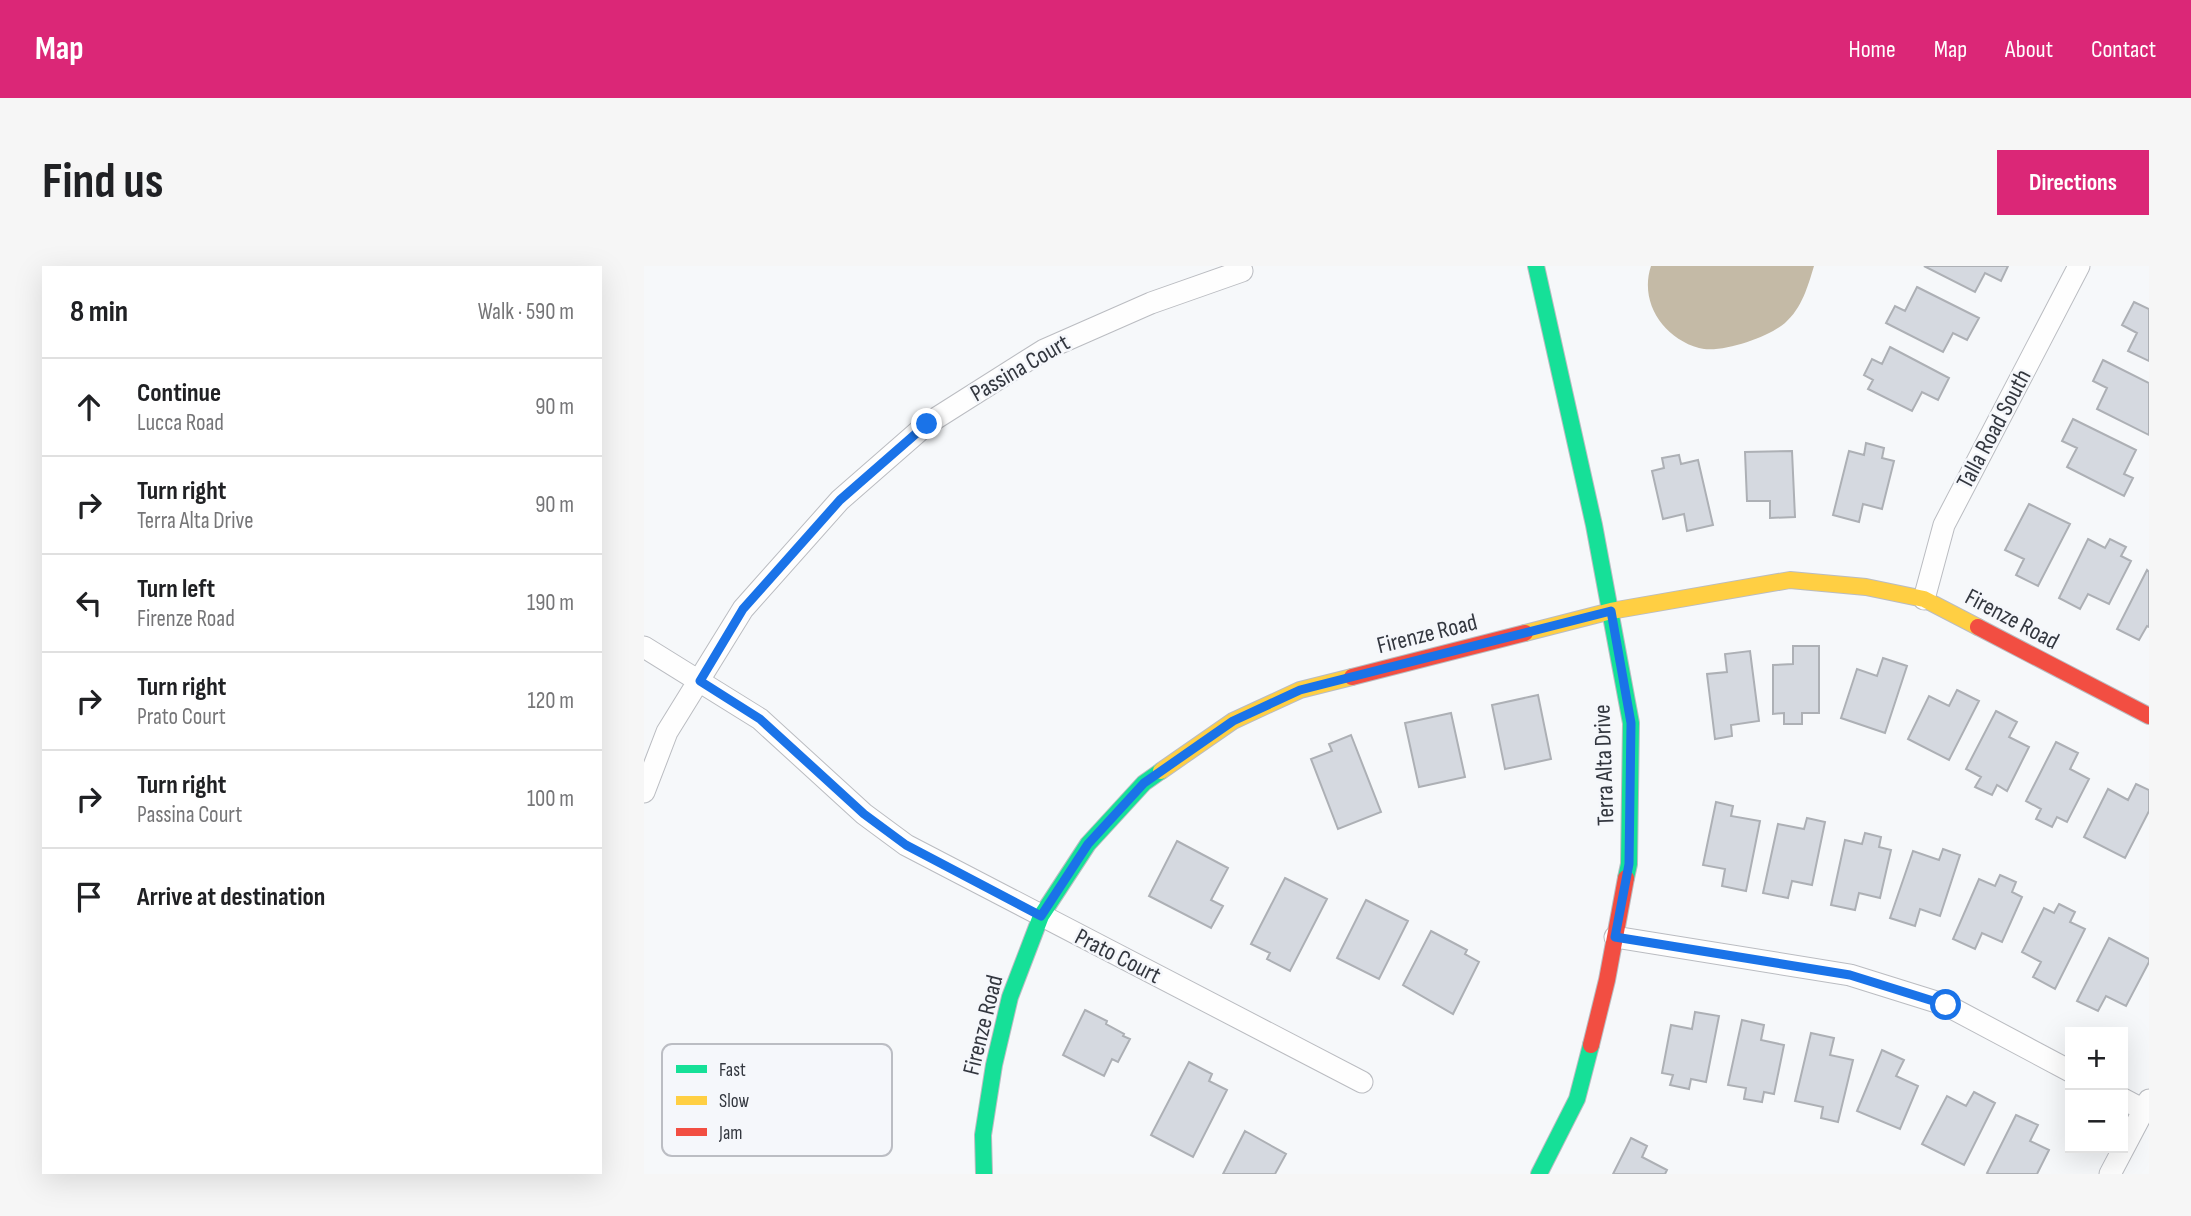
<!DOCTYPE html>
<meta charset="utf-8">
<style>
body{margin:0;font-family:"Sofia Sans Condensed",sans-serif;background:#f6f6f6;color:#202124}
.controls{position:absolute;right:21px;bottom:21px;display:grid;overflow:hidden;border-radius:0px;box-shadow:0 7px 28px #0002}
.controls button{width:63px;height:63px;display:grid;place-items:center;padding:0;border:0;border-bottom:2px solid #e0e0e0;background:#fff;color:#202124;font:35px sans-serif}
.stop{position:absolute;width:21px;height:21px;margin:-16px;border:5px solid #1a73e8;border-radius:50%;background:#fff}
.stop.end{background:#1a73e8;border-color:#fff;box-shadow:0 2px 7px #0008}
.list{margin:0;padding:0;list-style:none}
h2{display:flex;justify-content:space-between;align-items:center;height:91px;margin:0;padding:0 28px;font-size:30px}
h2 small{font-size:23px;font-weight:400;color:#757577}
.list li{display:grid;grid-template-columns:46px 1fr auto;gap:21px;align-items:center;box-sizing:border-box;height:98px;padding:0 28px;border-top:2px solid #e0e0e0}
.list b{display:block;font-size:26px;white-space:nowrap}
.list p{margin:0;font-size:23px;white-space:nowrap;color:#757577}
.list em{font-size:23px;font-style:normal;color:#757577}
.icon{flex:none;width:38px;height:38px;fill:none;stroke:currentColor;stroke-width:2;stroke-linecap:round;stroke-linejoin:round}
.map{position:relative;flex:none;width:1505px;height:908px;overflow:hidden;border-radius:0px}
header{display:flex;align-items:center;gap:42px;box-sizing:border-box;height:98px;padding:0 35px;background:#db2777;color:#fff}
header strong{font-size:33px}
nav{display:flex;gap:38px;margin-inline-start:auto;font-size:24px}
.intro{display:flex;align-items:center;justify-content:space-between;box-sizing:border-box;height:168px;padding:0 42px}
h1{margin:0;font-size:49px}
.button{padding:18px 32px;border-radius:0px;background:#db2777;color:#fff;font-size:24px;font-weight:700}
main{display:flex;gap:42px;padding:0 42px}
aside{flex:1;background:#fff;border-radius:0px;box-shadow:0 7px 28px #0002}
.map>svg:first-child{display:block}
</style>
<header>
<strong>Map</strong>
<nav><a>Home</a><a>Map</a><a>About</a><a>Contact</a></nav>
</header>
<div class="intro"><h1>Find us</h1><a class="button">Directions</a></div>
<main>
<aside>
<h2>8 min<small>Walk · 590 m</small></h2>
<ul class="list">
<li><svg class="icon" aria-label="ahead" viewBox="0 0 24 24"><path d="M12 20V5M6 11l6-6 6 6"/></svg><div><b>Continue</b><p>Lucca Road</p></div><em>90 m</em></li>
<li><svg class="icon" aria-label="right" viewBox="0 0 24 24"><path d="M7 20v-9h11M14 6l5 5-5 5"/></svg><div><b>Turn right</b><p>Terra Alta Drive</p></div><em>90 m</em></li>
<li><svg class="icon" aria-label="left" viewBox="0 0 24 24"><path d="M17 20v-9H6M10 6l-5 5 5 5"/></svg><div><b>Turn left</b><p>Firenze Road</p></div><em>190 m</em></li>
<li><svg class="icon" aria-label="right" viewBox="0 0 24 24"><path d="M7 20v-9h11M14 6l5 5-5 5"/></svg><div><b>Turn right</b><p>Prato Court</p></div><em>120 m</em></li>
<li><svg class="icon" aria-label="right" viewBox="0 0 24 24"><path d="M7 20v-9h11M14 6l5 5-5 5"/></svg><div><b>Turn right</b><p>Passina Court</p></div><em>100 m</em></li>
<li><svg class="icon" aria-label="arrive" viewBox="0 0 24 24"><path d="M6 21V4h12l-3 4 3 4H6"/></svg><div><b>Arrive at destination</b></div></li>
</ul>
</aside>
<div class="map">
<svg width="1505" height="908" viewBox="0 0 1505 908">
<rect width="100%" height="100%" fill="#f6f8fa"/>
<path fill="#c4baa6" d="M1007 0H1170C1164 20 1158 42 1141 57 1124 71 1077 88 1055 82 1019 72 995 36 1007 0Z"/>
<path fill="#d5d9e0" stroke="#adb0b5" stroke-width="2" d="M1280 0H1364L1357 15 1341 7 1331 26Z
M1273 21 1335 52 1323 74 1309 67 1299 86 1242 57 1251 40 1261 45Z
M1490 36 1505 43V95L1484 85 1493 67 1478 59Z
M1246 81 1305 112 1294 134 1278 126 1268 145 1224 123 1229 114 1220 109 1228 93 1238 98Z
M1459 94 1505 117V169L1453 143 1463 122 1449 115Z
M1429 153 1492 184 1480 208 1489 212 1480 230 1423 201 1433 182 1418 175Z
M1222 177 1240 182 1238 192 1250 195 1238 243 1219 238 1215 256 1189 249 1205 185 1220 189Z
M1148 185 1151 251 1126 252V235H1103L1101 186Z
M1035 189 1037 198 1054 194 1069 259 1043 265 1040 248 1019 253 1008 205 1020 202 1018 192Z
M1385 238 1426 258 1394 320 1372 309 1380 293 1361 284Z
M1444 273 1461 282 1466 273 1482 281 1477 290 1487 295 1465 338 1444 328 1436 343 1415 332Z
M1503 304 1505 306V361L1503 360 1495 374 1473 363Z
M1149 380H1175V447H1158V458H1140V447L1129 448V399L1149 398Z
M1106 385 1115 455 1087 459 1088 470 1071 473 1063 408 1083 406 1081 388Z
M1239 392 1263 400 1241 467 1197 452 1213 403 1233 410Z
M1313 424 1335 435 1305 494 1264 473 1285 430 1305 440Z
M894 429 907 493 861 503 848 439Z
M1352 445 1373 456 1365 471 1385 481 1363 525 1353 519 1348 529 1331 521 1337 511 1322 503Z
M807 447 821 511 775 521 761 457Z
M707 469 737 546 694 563 667 493 688 485 685 478Z
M1412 476 1434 487 1426 503 1445 513 1423 556 1413 551 1408 561 1392 553 1397 543 1382 535Z
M1492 518 1505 524V545L1481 592 1440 571 1464 523 1484 534Z
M1072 536 1089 540 1087 550 1116 555 1102 625 1078 620 1081 603 1059 599Z
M1163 552 1181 556 1168 619 1148 615 1144 632 1119 627 1134 558 1160 563Z
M1221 567 1237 571 1235 581 1247 584 1236 632 1215 627 1211 644 1187 639 1201 574 1218 578Z
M533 575 584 602 567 634 579 640 567 662 505 630Z
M1299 583 1316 589 1296 650 1276 643 1271 660 1246 652 1269 585 1295 594Z
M1356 609 1372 616 1368 626 1378 631 1358 676 1338 667 1331 683 1309 673 1335 613 1351 620Z
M641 612 683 633 646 705 623 693 626 687 607 678Z
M722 634 764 655 735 713 693 692Z
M1415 638 1431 646 1426 656 1441 663 1411 723 1389 711 1397 696 1378 686 1400 642 1410 647Z
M787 665 823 684 821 688 835 696 809 748 759 719Z
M1465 672 1505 693V696L1482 740 1462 730 1454 745 1433 735Z
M441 744 463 755 462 758 480 768 479 770 486 773 474 796 468 793 460 810 419 789Z
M1051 746 1075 750 1062 816 1047 813 1045 823 1026 819 1029 809 1018 807 1027 759 1048 763Z
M1098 754 1120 759 1117 774 1140 779 1130 828 1120 826 1118 836 1100 833 1102 822 1084 819Z
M1167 767 1190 772 1186 789 1209 794 1194 856 1177 852 1179 841 1151 835Z
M1238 784 1260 794 1252 810 1274 820 1256 863 1213 845Z
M545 796 568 808 565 815 583 824 549 891 507 869Z
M1330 826 1351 837 1320 899 1278 878 1303 830 1322 840Z
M1372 849 1394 859 1386 875 1405 884 1393 908H1345L1343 907Z
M601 865 642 888 631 908H579Z
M987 872 1003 880 998 891 1023 904 1021 908H969Z"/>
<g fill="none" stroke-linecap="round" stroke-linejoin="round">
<defs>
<path id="street" d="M1280 333 1300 259 1435 0
M0 381 116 453 220 548 262 579 718 816
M0 526 23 466 99 343 196 234 283 158 400 84 507 37 598 5
M971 671 1206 709 1302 739 1426 805
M1479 833 1500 844
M1466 908 1505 834"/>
<path id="fast" d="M892 0 950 259 987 457 985 598 982 612
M340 908 339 869 350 799 366 731 397 650 444 578 500 517 517 505
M895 908 933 833 947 779"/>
<path id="slow" d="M881 367 967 345 1146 314 1222 321 1280 333 1334 361
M517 505 589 455 656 424 708 411"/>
<path id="jam" d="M1334 361 1505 450
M708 411 881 367
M947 779 963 714 982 612"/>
</defs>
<use href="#street" stroke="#babcc1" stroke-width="23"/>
<use href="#fast" stroke="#babcc1" stroke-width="18"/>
<use href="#slow" stroke="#babcc1" stroke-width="18"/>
<use href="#jam" stroke="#babcc1" stroke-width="18"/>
<use href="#street" stroke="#fefefe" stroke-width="21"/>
<use href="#fast" stroke="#16e098" stroke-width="16"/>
<use href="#slow" stroke="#ffcf43" stroke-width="16"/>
<use href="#jam" stroke="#f24e42" stroke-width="16"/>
</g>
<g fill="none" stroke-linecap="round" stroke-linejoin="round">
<path stroke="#1a73e8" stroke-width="9" d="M283 158 196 234 99 343 56 415 116 453 220 548 262 579 397 650 444 578 500 517 589 455 656 424 967 345 987 457 985 598 971 671 1206 709 1302 739"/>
</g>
<g text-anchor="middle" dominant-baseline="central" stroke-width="5" stroke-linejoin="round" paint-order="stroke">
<g font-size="24" fill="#33373f" stroke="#f5f7fb">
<text transform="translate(376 102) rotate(-30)">Passina Court</text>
<text transform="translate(1350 163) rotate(-62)">Talla Road South</text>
<text transform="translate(1368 353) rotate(28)">Firenze Road</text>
<text transform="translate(783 368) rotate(-14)">Firenze Road</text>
<text transform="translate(960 499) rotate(-92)">Terra Alta Drive</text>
<text transform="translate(474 690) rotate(27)">Prato Court</text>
<text transform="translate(339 759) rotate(-76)">Firenze Road</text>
</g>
</g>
<rect x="18" y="778" width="230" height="112" rx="10" fill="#f5f7fb" stroke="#bbbdc3" stroke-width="2"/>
<rect x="32" y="799" width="31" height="8" fill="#16e098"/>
<rect x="32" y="830" width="31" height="9" fill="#ffcf43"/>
<rect x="32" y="862" width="31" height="8" fill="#f24e42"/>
<g font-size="19" fill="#33373f">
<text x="75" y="810">Fast</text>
<text x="75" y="841">Slow</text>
<text x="75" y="873">Jam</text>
</g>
</svg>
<div class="controls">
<button>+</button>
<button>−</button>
</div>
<div class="stop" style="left:1302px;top:739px"></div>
<div class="stop end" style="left:283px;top:158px"></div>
</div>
</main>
